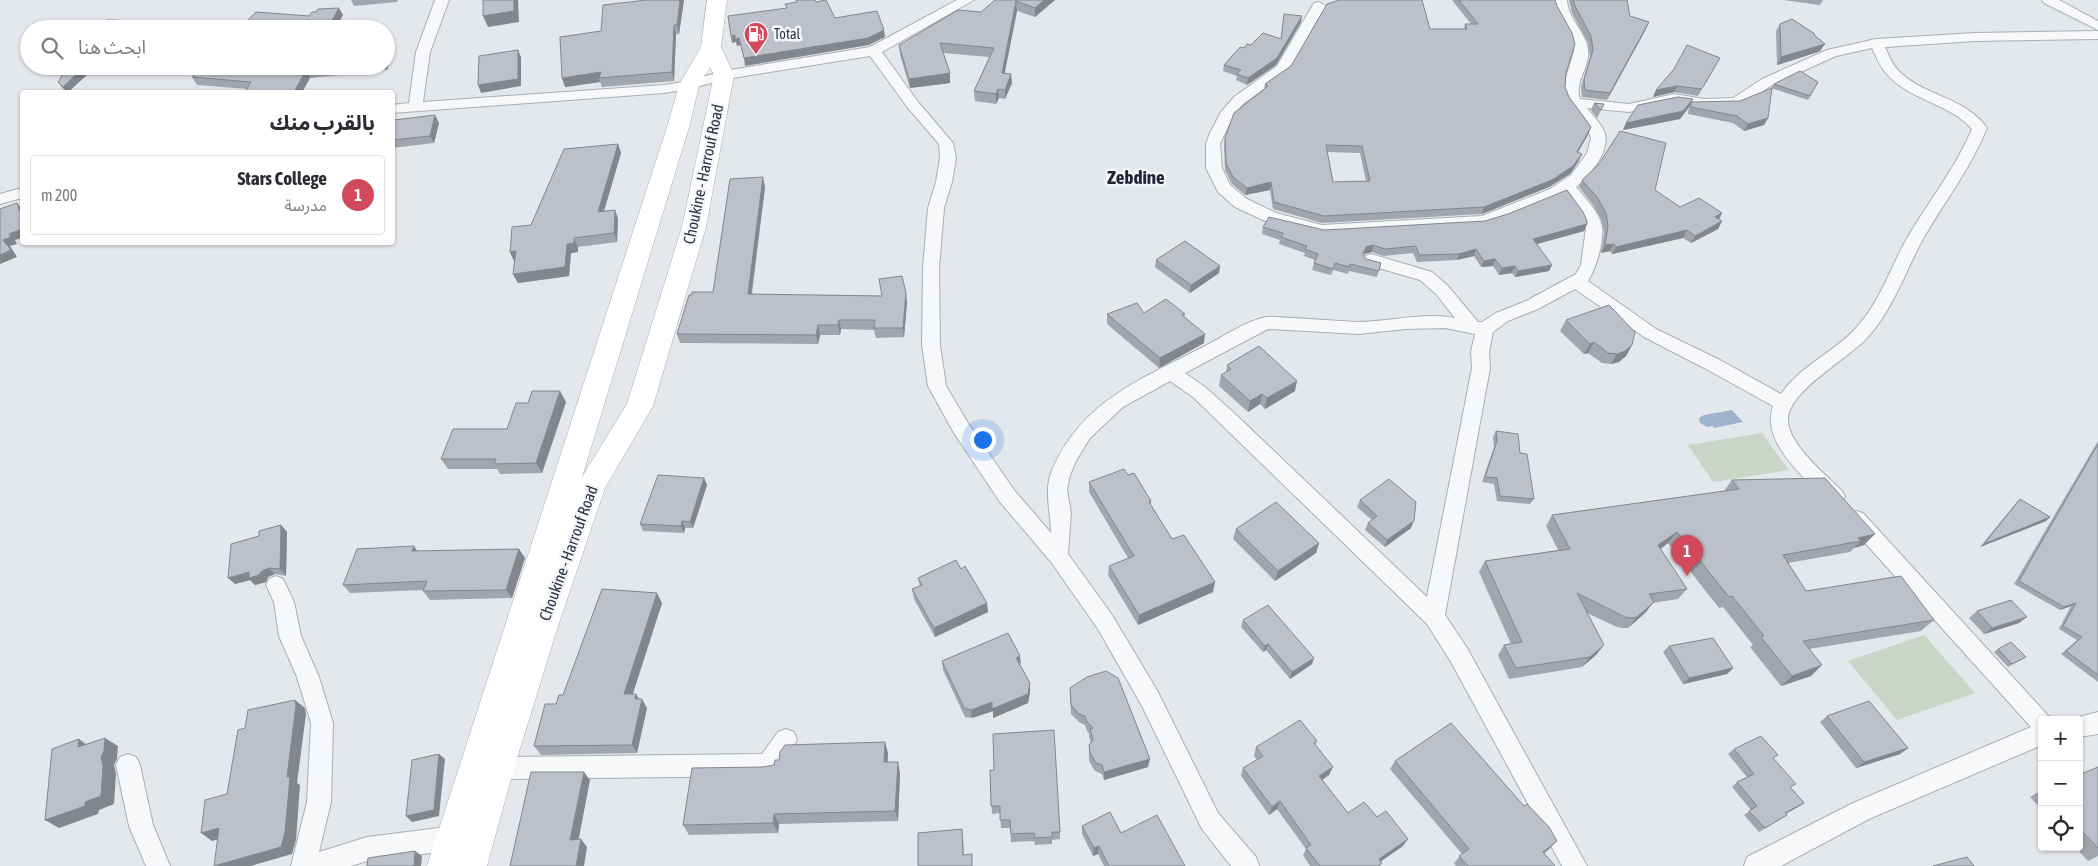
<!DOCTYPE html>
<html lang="ar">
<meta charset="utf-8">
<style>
body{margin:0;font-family:"Asap Condensed","Noto Sans Arabic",sans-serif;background:#f2f2f3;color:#2b2b33;direction:rtl}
.controls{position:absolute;right:15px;bottom:15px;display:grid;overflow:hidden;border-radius:5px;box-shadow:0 1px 4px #0004}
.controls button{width:45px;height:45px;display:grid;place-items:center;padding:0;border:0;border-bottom:1px solid #e1e1e2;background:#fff;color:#2b2b33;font:25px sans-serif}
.you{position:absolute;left:982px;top:439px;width:18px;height:18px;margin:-12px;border:4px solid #fff;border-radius:50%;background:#1a73e8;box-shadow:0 0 0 8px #1a73e833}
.badge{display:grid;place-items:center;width:32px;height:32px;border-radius:50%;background:#d1495b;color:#fff;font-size:16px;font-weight:700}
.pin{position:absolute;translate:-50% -41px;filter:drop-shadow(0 1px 2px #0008)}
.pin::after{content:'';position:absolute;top:26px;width:18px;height:15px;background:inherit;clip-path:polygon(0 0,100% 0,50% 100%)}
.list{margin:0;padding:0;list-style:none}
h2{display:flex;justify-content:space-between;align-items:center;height:65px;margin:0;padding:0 20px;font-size:21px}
h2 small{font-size:16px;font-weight:400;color:#7c7c81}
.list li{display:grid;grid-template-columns:32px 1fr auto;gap:15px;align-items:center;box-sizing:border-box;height:80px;margin:0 10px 10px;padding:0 10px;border:1px solid #e1e1e2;border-radius:5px}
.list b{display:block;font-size:19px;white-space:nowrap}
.list p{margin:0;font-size:16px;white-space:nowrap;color:#7c7c81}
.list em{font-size:16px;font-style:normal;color:#7c7c81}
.icon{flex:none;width:28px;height:28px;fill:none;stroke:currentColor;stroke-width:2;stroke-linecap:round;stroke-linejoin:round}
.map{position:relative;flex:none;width:2098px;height:866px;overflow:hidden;direction:ltr}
.search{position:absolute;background:#fff;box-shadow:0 1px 4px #0004;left:20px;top:20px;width:375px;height:55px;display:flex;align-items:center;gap:12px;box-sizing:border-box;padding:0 18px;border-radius:28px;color:#7c7c81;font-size:19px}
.panel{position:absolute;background:#fff;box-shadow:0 1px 4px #0004;left:20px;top:90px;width:375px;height:155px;border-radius:5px;direction:rtl}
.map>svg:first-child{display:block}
</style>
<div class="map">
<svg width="2098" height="866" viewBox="0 0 2098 866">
<rect width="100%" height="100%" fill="#e4e7ec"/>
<path fill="#c9d6c5" d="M1762 433 1789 470 1713 482 1688 445Z
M1924 635 1975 693 1897 720 1848 661Z"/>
<path fill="#9fb4cc" d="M1732 410 1743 422 1714 428 1713 426 1707 427 1700 423 1699 418 1704 415Z"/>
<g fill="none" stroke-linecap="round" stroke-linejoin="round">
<defs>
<path id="street" d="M435 0H449L430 52 423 102 664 85 688 81 724 71 870 47 957 0H974L882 52 918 102 953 143 956 158 952 182 944 208 939 268 940 345 946 386 968 423 1014 490 1051 533C1051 515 1044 491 1051 473 1080 402 1138 381 1201 348 1222 338 1243 322 1266 317 1274 316 1284 318 1293 318 1314 319 1336 321 1357 322 1390 322 1422 312 1455 318L1436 294 1420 280 1365 264 1363 260 1365 256 1371 254 1432 272 1448 286 1478 322H1482L1496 313 1526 301 1576 274 1581 265 1586 228 1582 218 1565 194 1505 219 1482 226 1322 235 1265 221 1235 207 1218 192 1206 168V144L1210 133 1221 112 1234 97 1277 66 1314 3 1319 2 1326 6 1288 72 1244 103 1234 114 1220 144 1222 168 1230 185 1247 199 1276 213 1322 225 1482 216 1550 189 1571 175 1587 153 1591 138 1587 128 1568 103 1564 93 1565 81 1574 51 1571 39 1556 12 1553 0H1567C1568 19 1586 32 1588 50 1590 68 1574 81 1580 99L1629 104 1674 94 1704 99 1733 98 1762 79 1827 50 1876 39 1975 33 2098 31V39L1975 41 1885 47C1888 53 1891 62 1896 68 1920 96 1965 96 1987 128 1971 168 1944 202 1923 239 1905 272 1893 310 1867 338 1849 358 1787 392 1788 420 1788 444 1826 475 1842 491L1845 497 1842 503 1835 505 1828 503C1806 479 1760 442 1773 406L1708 370 1644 337 1575 289 1538 309 1508 321 1493 332 1489 352 1490 368 1445 615 1467 648 1587 866H1562L1451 662 1427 624 1193 397 1170 381 1123 407 1090 438 1077 459 1070 475 1067 490 1071 513 1068 554 1112 615 1158 692 1218 813 1256 857 1259 866H1231L1202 829 1142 706 1098 629 1051 562 1000 502 954 433 928 386 922 345 923 268 928 208 936 182 940 158 939 144 908 108 870 56 726 79 689 89 664 93 392 113V105L409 103 416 52ZM1872 48C1876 56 1879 65 1885 72 1907 100 1948 102 1972 129 1955 169 1928 202 1906 240 1890 269 1879 304 1855 329 1833 353 1800 366 1781 394L1720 360 1656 329 1588 281C1596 268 1604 243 1602 227 1600 213 1585 198 1576 187 1589 176 1610 152 1605 134 1602 124 1593 116 1587 108L1629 112 1674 102 1704 107 1736 106 1752 99 1772 85 1836 56ZM1445 328 1475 334 1471 352 1472 368 1427 597 1233 412 1205 387 1185 373 1268 329 1359 334 1406 329Z
M2042 0H2059L2098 21V30L2044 3Z
M22 188V198L0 204V194Z
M1856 511 1863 513 2052 720H2042V745L1869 819 1781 866H1744L1747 857 1853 803 2031 727 1849 525 1846 519 1849 513Z
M276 576 283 579 294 602 301 636 319 677 333 723 331 802 319 852 367 837 455 826 463 830 467 838 463 846 455 850 367 861 351 866H291L307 802 311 723 297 677 279 636 274 602 266 585 269 579Z
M2098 712V734L2079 737V720L2071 719Z
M786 729 794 732 797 740 776 773 768 776 497 779 489 776 485 768 489 760 497 757 762 754 778 732Z
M128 754 136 757 140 765 153 825 170 866H146L129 826 116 765 120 757Z"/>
<path id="primary" d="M707 0H727L721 47 734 75 706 227 653 406 605 488 558 626 514 768 487 866H427L668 124 679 85 701 47ZM710 67 714 75 682 227 627 404 582 477 690 124 699 85Z"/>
</defs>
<use href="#street" stroke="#a9aeb7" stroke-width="2"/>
<use href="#primary" stroke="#a3abb8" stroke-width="1"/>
<use href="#street" fill="#f7f8fa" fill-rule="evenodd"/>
<use href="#primary" fill="#fff" fill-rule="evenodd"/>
</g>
<path fill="#a1a5ae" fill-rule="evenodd" d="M351 0H398L397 2 354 6Z
M684 0 679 34H676L674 81 602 87 600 82 565 87 601 31Z
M995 0H1055L1035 17 1017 11 1004 73 1012 83 1005 99 999 98 996 104 975 101 974 91 989 57 943 53 950 73V83L910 88 900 55 899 45 981 12Z
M1452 0H1555L1566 73 1565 87 1569 97 1591 127 1578 152 1582 154 1578 162 1570 174 1549 187 1482 214 1322 223 1273 209 1270 190 1245 195 1232 184 1225 170 1224 145 1225 138 1264 89 1265 84 1291 66 1430 29H1464L1465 24H1471ZM1327 152 1360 153 1366 181 1333 182Z
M1569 0H1627L1630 16 1646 29 1607 100 1582 97 1581 87 1590 57 1588 43 1572 13Z
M1783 0H1823L1820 5Z
M1284 14 1301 22 1276 65 1247 85 1236 80 1237 76 1223 71 1224 65 1244 48 1251 45 1281 39Z
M1780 24 1815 34 1814 35 1820 51 1777 65 1776 31Z
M390 42 394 50 387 70 310 78 302 92H245L248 89 197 85 192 77 202 66H386Z
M1720 58 1698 96 1674 92 1653 97 1656 90Z
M97 66 68 92H67L63 89 58 82Z
M1818 82 1808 100 1771 88 1774 84Z
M1693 99 1692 102 1768 118 1764 125 1744 131 1733 123 1688 114 1689 107 1680 119 1623 130 1626 123Z
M1594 103 1604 104 1597 118 1591 110Z
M392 123H439L434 143 392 148Z
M618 144 621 153 604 211 615 210 618 219 617 242 578 247V252L571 253 569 276 518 283 513 274 515 261H514L510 252 531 225Z
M1582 180 1655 190 1680 207 1722 213 1719 219 1722 221 1718 229 1691 243 1683 238 1612 254 1610 251 1601 253 1604 234 1602 221 1593 205 1579 187Z
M765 187 752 294 882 296 879 279 907 302 904 337 876 338 874 330 841 329 840 335H820L818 344 680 343 677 334 713 292Z
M1587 224 1584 231 1536 244 1552 265 1549 271 1515 277 1512 273 1499 275 1493 266 1481 267 1474 256 1457 260 1417 262 1413 253 1383 256 1372 252 1364 254V255L1366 259 1381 263 1377 277 1349 271 1348 274 1333 270 1331 275 1312 270 1315 260 1304 256 1305 253 1279 244 1280 240 1262 234 1263 227 1324 230Z
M1156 260 1219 273 1190 293 1155 267Z
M1144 313 1185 314 1184 317 1204 343 1159 368 1107 324V314Z
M1566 320 1632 345 1626 356 1619 362 1611 364 1602 363 1588 353 1584 354 1560 331Z
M1227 365 1295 391 1265 409 1260 404 1248 412 1219 386 1221 375 1226 372Z
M566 402 542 473 500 474 497 469H448L441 459Z
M1496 431 1520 453 1534 499 1530 504 1497 501 1494 484 1482 482 1494 447 1493 437Z
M2098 441V682L2061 654 2077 640 2059 629 2071 606 2060 610 2014 584Z
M1128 475 1151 501V505L1172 539 1213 592 1138 625 1108 575 1109 566 1128 558 1089 492V482Z
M704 478 707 485 693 528H685L684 533 643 531 640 524Z
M1825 478 1864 545 1854 548 1850 552 1788 563 1806 591 1934 620 1921 631 1809 649 1811 676 1781 686 1750 647 1753 645 1723 607 1719 608 1668 543 1661 549 1687 589 1678 599 1652 603 1645 613 1628 628H1623L1617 627 1587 613 1596 655 1582 667 1509 679 1498 655 1504 645 1511 644 1479 572 1485 561 1558 550 1546 526 1552 515 1724 491 1732 480Z
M2020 499 2050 517 2046 521 1980 547 2016 503Z
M1360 500 1411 528 1385 547 1365 530 1368 523 1372 520 1357 507Z
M281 525 287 532 286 576 275 574 268 577 266 582 255 585 250 580 235 584 259 536Z
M1236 529 1319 543 1316 553 1275 581 1233 539Z
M519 549 525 558 512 598 430 600 423 591 424 590 350 593 343 585 417 551Z
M918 578 988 612 935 637 914 599 912 589 920 586Z
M662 603 632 694 639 699 647 708 637 753 541 755 534 746 556 704 563 695Z
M1977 611 2019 623 1984 634 1969 618Z
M1243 620 1312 664 1290 679 1266 650 1263 652 1241 627Z
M1669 646 1733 668 1727 674 1683 684 1663 652Z
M1998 649 2026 657 2008 667 1994 652Z
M942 661 1021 666 1030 683V692L1028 703 993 718V711L972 718 965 717 943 670Z
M1070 688 1148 767 1104 780 1102 774 1095 771 1089 761V745L1091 743 1089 737V733L1087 731 1085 725 1079 722 1071 714Z
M1827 716 1908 748 1900 754 1856 768 1820 722Z
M1317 741 1315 745 1329 775 1322 780 1348 813 1377 817 1403 846 1381 861 1380 866H1310L1303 855 1306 849 1277 809 1269 815 1241 776 1243 768 1257 760 1254 756 1256 747Z
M1734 749 1778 755 1773 758 1791 788 1804 803 1798 807 1786 814 1781 819 1759 832 1744 815 1751 810 1732 787 1737 782 1747 777 1728 754Z
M888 753 887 762 900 773 898 821 779 824 778 833 689 835 683 825Z
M1395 761 1550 848 1544 853 1555 866H1456L1454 863 1462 854 1390 769Z
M2098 767V856L2088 861 2075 847H2079V775Z
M990 770 1060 832V839L1052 840V844L1035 845 1034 841 1011 842 1010 828H1001L1000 813 992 814Z
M2042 790V810L2030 797Z
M1082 826 1121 833 1185 866H1104L1098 854 1093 856 1082 834Z"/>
<path fill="#83868d" d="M514 0H518L519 22 488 27 483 16Z
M680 0H684L679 34 677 25Z
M1044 0H1055L1035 17V8Z
M1016 1 1017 11 1003 82 1002 73Z
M339 8 343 15 335 29H327Z
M1302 16 1301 22 1276 65 1247 85 1248 78Z
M135 21 139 27 137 29H126Z
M1649 22 1646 29 1607 100 1610 93Z
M674 25 676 34 674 81 672 72Z
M884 30 885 37 869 45 745 66 744 58Z
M735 35 739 38 741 45 737 46 736 42 732 43 731 36Z
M390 42 394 50 387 70 385 66H386V55Z
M1825 44 1820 51 1818 52 1777 65 1781 57Z
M518 50 521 57V86L481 93 478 85Z
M85 66H97L68 92H67L63 87Z
M306 70 310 78 302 92H294Z
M601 72 599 78 600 82 565 87 562 78Z
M950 73V83L910 88 909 79Z
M1011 74 1012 83 1005 99V90Z
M1677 86 1674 92 1653 97 1656 90Z
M998 89 999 98 996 104V94Z
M1693 99 1689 107 1680 119 1623 130 1626 123Z
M435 115 439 123 434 143 430 136Z
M1768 118 1764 125 1744 131 1748 124Z
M1591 127 1588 135 1574 159 1577 152Z
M618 144 621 153 601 221 598 212Z
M1582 154 1578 162 1570 174 1549 187 1482 214 1484 207Z
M763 177 765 187 750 303 748 294Z
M1271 182 1270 190 1245 195 1247 188Z
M17 203 22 209V216Z
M615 210 618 219 617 242 614 233Z
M1722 213 1718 221 1715 217Z
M1722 221 1718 229 1691 243 1695 236Z
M1587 224 1584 231 1530 246 1533 239Z
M22 229V238L15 240 17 244 10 246 17 257 0 264V255L3 240 9 234Z
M1687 230 1683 238 1612 254 1616 247Z
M574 238 578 247V252L571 253 569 276 518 283 513 274 567 244Z
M1614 244 1610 251 1601 253 1605 245Z
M1373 245 1372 252 1364 254 1361 261 1366 247Z
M1476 249 1474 256 1457 260 1459 254Z
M516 251 520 260 514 261 510 252Z
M1495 259 1493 266 1481 267 1484 261Z
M1552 265 1549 271 1515 277 1518 271Z
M1220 266 1219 273 1190 293 1191 285Z
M1515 266 1512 273 1499 275 1502 268Z
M906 293 907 302 904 337 903 328Z
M839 320 841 329 840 335 838 325Z
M818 325 820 335 818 344 816 335Z
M1205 334 1204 343 1159 368 1160 358Z
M1594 342 1588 353 1584 354 1590 344Z
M1632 345 1626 356 1619 362 1611 364 1617 354Z
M1297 381 1295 391 1265 409 1267 398Z
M560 391 566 402 542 473 536 463Z
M1262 394 1260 404 1248 412 1250 401Z
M704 478 707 485 693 528 690 522Z
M2050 517 2046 521 1980 547 1984 544Z
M682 521 685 528 684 533 681 526Z
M1414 521 1411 528 1385 547 1387 540Z
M281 525 287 532 286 576 280 569Z
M1677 532 1668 543 1650 556 1658 545Z
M1875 534 1864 545 1854 548 1861 541 1858 538Z
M1319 543 1316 553 1275 581 1278 571Z
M414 546 420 555 412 551Z
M519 549 525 558 512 598 506 590Z
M269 568 275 574 268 577 266 582 255 585 250 580 235 584 228 578 249 572 262 571Z
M1215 582 1213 592 1138 625 1139 615Z
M657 593 662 603 630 703 624 694Z
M1654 602 1645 613 1628 628 1637 617Z
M987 603 988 612 935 637 934 628Z
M2076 603 2071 606 2060 610 2064 607Z
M2027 617 2019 623 1984 634 1992 628Z
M1268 644 1266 650 1263 652 1265 646Z
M1604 645 1596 655 1582 667 1590 657Z
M1020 656 1021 665 1016 658Z
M1314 658 1312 664 1290 679 1292 672Z
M1822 665 1811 676 1781 686 1792 676Z
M1733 668 1727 674 1683 684 1689 678Z
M1030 683V692L1028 703 993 718V711L972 718 971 710Z
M636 694 641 702 642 699 647 708 637 753 632 745 635 699Z
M295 700 305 708 306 714 297 783 300 785 296 840 292 854 251 866H214L287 777Z
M105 738 118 746 117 759 114 765 116 774 114 804 99 810 98 814 59 828 45 820 85 802 101 757Z
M79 739 91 748 78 747Z
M885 742 888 753 887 773 884 762Z
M1908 748 1900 754 1856 768 1864 762Z
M439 754 445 759 439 816 412 822 406 816Z
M1150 759 1148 767 1104 780V772Z
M898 762 900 773 898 821 895 811Z
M1333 767 1329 775 1315 785 1319 776Z
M584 772 590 780 577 848 570 840Z
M1280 801 1277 809 1269 815 1272 807Z
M1804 803 1798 807 1779 817 1785 813Z
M774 814 779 824 778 833 773 823Z
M219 828 230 836 212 841 201 833Z
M962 829 963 837 964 863 963 855Z
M581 839 587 847 584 866H576Z
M1408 839 1403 846 1374 866 1379 859Z
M1557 841 1550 848 1537 859 1543 852Z
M1099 846 1098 854 1093 856 1094 848Z
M415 851 422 856 421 866H414Z"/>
<path fill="#bbc0ca" stroke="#83868d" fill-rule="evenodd" d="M483 0H514V11L483 16Z
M647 0H680L677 25H674L672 72 599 78 601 72 562 78 560 37 601 31 603 5Z
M796 0H815L816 2 826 0 835 18 877 11 884 30 868 38 744 58 739 38 735 39V35L731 36 728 16 787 8 785 4 797 2Z
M995 0H1044L1035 8 1016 1 1002 73 1011 74 1005 90 998 89 996 94 974 91 994 48 940 43 950 73 909 79 899 45 958 10 981 12Z
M1339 0H1422L1430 29H1467L1465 24H1478L1459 0H1555L1557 6 1572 33 1575 44 1566 73 1565 87 1569 97 1591 127 1577 152 1582 154 1573 166 1552 180 1484 207 1324 216 1274 202 1271 182 1247 188 1233 177 1226 163 1225 138 1234 113 1268 86 1265 84 1291 66 1327 4ZM1326 145 1362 146 1370 181 1333 182Z
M1573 0H1627L1630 16 1649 22 1610 93 1585 90 1584 79 1593 50 1591 36 1575 6Z
M339 8 327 29H239L256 12 309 16 312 12H316L318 9Z
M1284 14 1302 16 1277 58 1248 78 1237 74 1241 70 1224 65 1240 47 1244 48 1247 44 1251 45 1263 33 1281 39Z
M1792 19 1815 34 1814 35 1825 44 1781 57 1780 24Z
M107 20 135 21 126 29H97Z
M390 42 386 55V43Z
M1687 45 1720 58 1703 87 1701 89 1677 86 1656 90 1674 69Z
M518 50V79L478 85 479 56Z
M68 66H85L63 87 58 82Z
M202 66H348L306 70 294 92H245L251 82 192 77Z
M1800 71 1818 82 1810 96 1774 84Z
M1772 88 1768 118 1748 124 1737 116 1691 107V102L1740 101Z
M1678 97 1693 99 1683 111 1626 123 1638 105Z
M1594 103 1604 104 1601 110Z
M435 115 430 136 392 140V123L394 120Z
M1620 131 1666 143 1655 190 1680 207 1699 198 1722 213 1715 217 1722 221 1695 236 1687 230 1616 247 1614 244 1605 245 1608 226 1606 213 1597 197 1582 180 1599 164Z
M618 144 598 212 615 210 614 233 574 238V243L567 244 565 267 513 274 516 251 510 252 512 227 531 225 564 149Z
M763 177 748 294 882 296 879 279 902 276 906 293 903 328H874L875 320H839L838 325H818L816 335 677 334 689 295H691L692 292H713L730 179Z
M1567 190 1583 212 1587 221V224L1533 239 1552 265 1518 271 1515 266 1502 268 1495 259 1484 261 1476 249 1459 254 1419 255 1416 246 1385 249 1373 245 1366 247 1363 254 1366 259 1381 263 1379 271 1350 264 1349 267 1335 263 1333 269 1314 263 1318 254 1305 249 1307 246 1281 237 1283 233 1263 227 1269 217 1324 230 1485 221 1508 214Z
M17 203 22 216V229L9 234 11 237 3 240 11 250 0 255V209Z
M1185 241 1220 266 1191 285 1156 260Z
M1166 299 1185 314 1182 315 1205 334 1160 358 1107 314 1137 303 1144 313Z
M1609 305 1635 332 1632 345 1625 351 1617 354 1608 353 1594 342 1590 344 1566 320Z
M1259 346 1297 381 1267 398 1262 394 1250 401 1221 375 1231 369 1227 365Z
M532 391H560L536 463 494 464 496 459H441L453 429H507L516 403H528Z
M1496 431 1518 434 1520 453 1527 454 1534 499 1500 496 1497 478 1485 477 1497 441Z
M2098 444V675L2066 651 2082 637 2063 626 2076 603 2064 607 2019 581Z
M1124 469 1128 475 1134 473 1151 501 1149 502 1172 539 1184 535 1215 582 1139 615 1109 566 1134 556 1089 482Z
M658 475 704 478 690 522 682 521 681 526 640 524Z
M1825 478 1875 534 1858 538 1861 541 1783 555 1806 591 1901 576 1934 620 1803 641 1822 665 1792 676 1761 637 1764 636 1732 596 1729 597 1677 532 1658 545 1687 589 1649 594 1654 602 1637 617 1631 618 1625 617 1577 593 1604 645 1590 657 1516 668 1504 645 1522 642 1485 561 1570 549 1552 515 1739 489 1732 480Z
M1389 479 1416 502 1414 521 1387 540 1368 523 1377 516 1360 500Z
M2020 499 2050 517 1984 544Z
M1276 502 1319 543 1278 571 1236 529Z
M281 525 280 569 269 568 262 571 259 575 249 578V572L228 578 231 544 259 536V531Z
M414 546 412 551 519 549 506 590 423 591 427 581 343 585 357 549Z
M956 560 961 569 965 566 987 603 934 628 912 589 922 585 918 578Z
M602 589 657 593 624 694H636L635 699H642L632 745 534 746 545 704H556L559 695H563Z
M2011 600 2027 617 1992 628 1977 611Z
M1268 605 1314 658 1292 672 1268 644 1265 646 1243 620Z
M1008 633 1020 656 1016 658 1030 683 1028 694 992 709V702L971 710 964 708 942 661Z
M1713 638 1733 668 1689 678 1669 646Z
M2011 642 2026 657 2012 664 1998 649Z
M1106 671 1118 678 1150 759 1104 772 1102 765 1096 763 1090 753 1089 745 1093 740 1090 729 1093 728 1087 722 1085 716 1079 714 1071 705 1070 688 1087 677Z
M295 700 296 705 287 777H290L285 832 281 847 214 866 219 828 201 833 205 800 227 794 238 730 245 728 248 710Z
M1869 701 1908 748 1864 762 1827 716Z
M1300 720 1317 741 1314 743 1333 767 1319 776 1348 813 1364 802 1377 817 1386 811 1408 839 1379 859 1382 863 1378 866H1320L1306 848 1311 845 1280 801 1272 807 1243 768 1263 756 1256 747Z
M1451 723 1524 806 1527 804 1549 827 1557 841 1543 852 1555 866H1468L1459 856 1469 849 1395 761Z
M1054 730 1060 832H1052V837L1035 838 1034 833 1011 834 1010 820H1000V806H991L990 770H994L993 734Z
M1761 736 1778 755 1773 758 1796 784 1790 787 1804 803 1785 813 1787 815 1765 828 1749 811 1757 806 1737 782 1754 774 1734 749Z
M105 738 104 751 101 757 103 766 101 796 85 802V806L45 820 52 749 79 739 78 747Z
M885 742 884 762H898L895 811 774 814 773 823 683 825 692 768 763 767 774 765 775 760H779L780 752 785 745Z
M439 754 434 810 406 816 412 760Z
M2098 767V848L2079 828V775Z
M531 772H584L570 840 581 839 576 866H510Z
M1110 812 1121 833 1157 815 1185 866H1109L1099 846 1094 848 1082 826Z
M962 829 963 855 972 854V866H918V833Z
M415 851 414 866H367L368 858Z
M1967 857 1974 866H1933Z"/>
<defs>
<symbol id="fuel-pin" viewBox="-11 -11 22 30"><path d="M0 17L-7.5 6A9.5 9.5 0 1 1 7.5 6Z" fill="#d1495b" stroke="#f4f6f9"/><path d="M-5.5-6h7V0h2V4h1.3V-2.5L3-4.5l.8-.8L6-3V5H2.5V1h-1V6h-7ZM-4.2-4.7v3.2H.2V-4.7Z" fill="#fff"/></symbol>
</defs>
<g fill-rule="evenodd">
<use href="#fuel-pin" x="742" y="20" width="28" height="38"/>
</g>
<g text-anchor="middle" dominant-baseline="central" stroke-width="5" stroke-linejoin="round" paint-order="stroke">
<g font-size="14" fill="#2b3445" stroke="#f4f6f9" text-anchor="start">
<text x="774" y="34">Total</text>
</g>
<g font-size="16" fill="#2b3445" stroke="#f4f6f9">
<text transform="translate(703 174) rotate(-78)">Choukine - Harrouf Road</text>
<text transform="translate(568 553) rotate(-70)">Choukine - Harrouf Road</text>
</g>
<g font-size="19" font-weight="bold" fill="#1d2536" stroke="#f4f6f9">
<text x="1136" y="177">Zebdine</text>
</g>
</g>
</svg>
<div class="controls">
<button>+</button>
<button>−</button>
<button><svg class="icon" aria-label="locate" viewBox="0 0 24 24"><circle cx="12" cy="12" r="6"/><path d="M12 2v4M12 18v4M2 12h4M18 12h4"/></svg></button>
</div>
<div class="you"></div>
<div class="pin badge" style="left:1687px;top:576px">1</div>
<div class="search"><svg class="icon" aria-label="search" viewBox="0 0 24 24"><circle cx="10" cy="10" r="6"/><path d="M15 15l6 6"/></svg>ابحث هنا</div>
<section class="panel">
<h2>بالقرب منك<small></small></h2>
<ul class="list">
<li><span class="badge">1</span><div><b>Stars College</b><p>مدرسة</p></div><em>200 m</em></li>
</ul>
</section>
</div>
